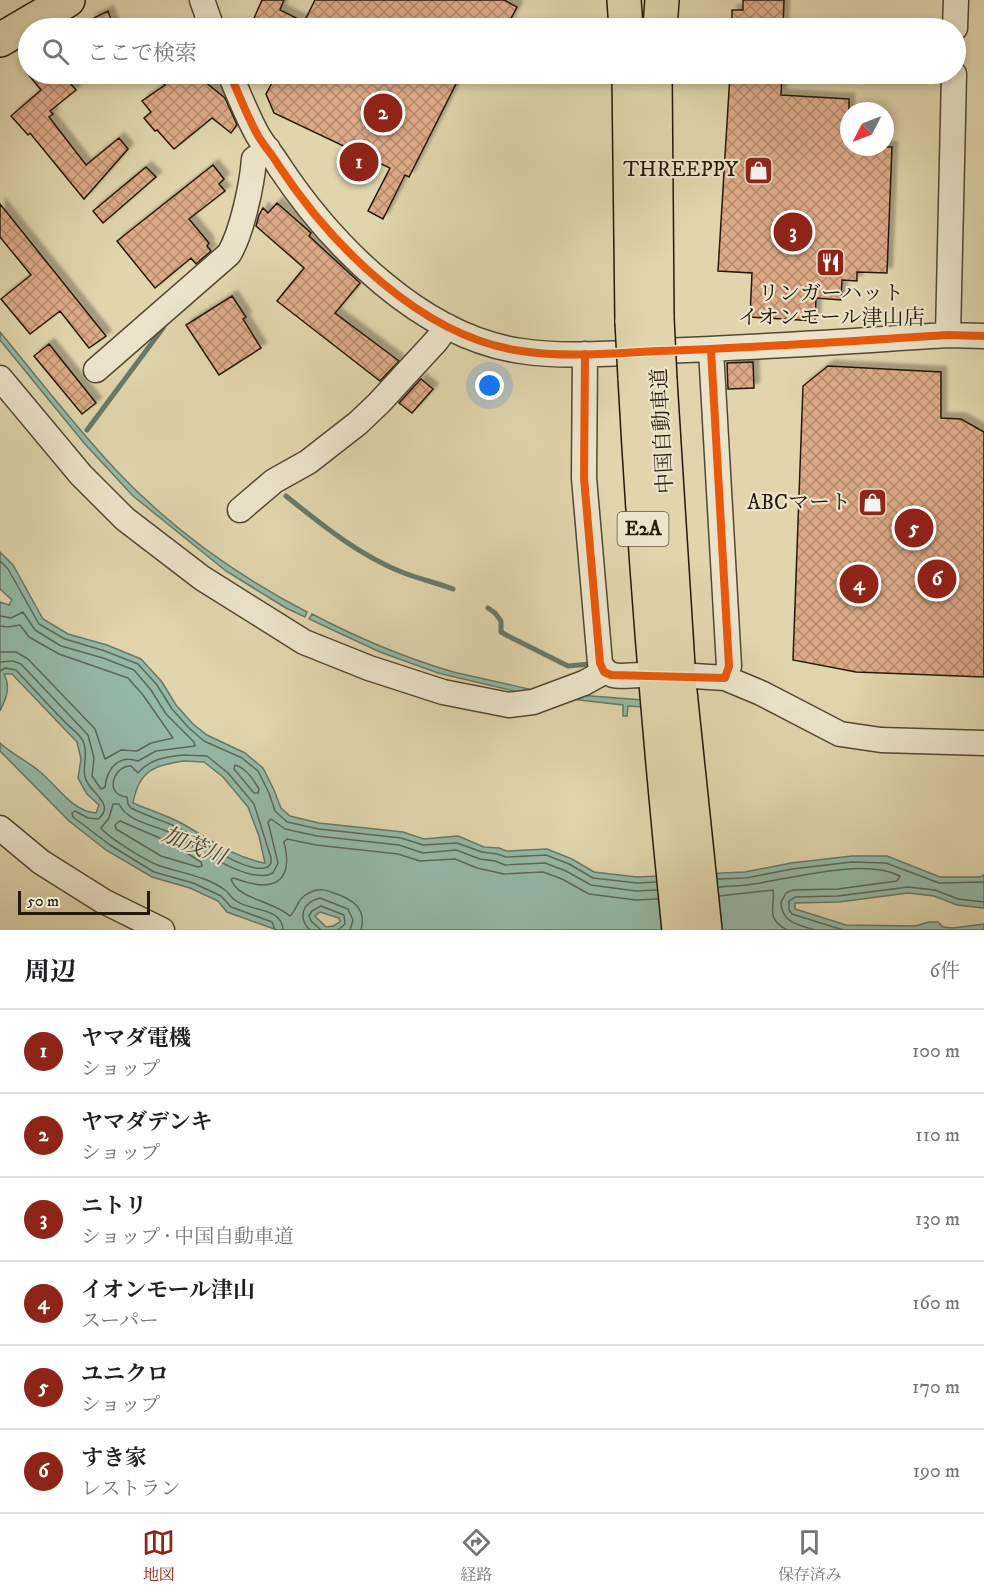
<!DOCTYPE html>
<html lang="ja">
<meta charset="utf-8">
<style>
body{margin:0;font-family:"IM FELL DW Pica","Noto Serif JP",serif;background:#f6f6f6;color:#202124}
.compass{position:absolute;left:840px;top:102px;width:54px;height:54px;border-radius:50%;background:#fff;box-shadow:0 3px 9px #0003;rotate:228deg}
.scale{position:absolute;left:18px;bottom:15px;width:132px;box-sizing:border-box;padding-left:6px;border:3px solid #251909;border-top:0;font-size:16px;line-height:21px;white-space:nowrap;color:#251909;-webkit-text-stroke:4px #ebe4ca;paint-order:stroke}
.you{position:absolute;left:490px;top:386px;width:21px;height:21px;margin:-15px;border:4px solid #fff;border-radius:50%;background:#1a73e8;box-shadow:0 0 0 9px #1a73e833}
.badge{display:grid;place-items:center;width:39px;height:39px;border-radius:50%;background:#8f2418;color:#fff;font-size:20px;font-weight:700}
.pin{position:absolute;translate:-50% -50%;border:3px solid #fff;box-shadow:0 2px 6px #0006}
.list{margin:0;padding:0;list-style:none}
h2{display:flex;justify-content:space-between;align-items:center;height:78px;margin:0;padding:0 24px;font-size:26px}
h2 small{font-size:20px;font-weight:400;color:#757577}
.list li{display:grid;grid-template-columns:39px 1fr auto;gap:18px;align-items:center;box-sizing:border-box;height:84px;padding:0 24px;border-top:2px solid #e0e0e0}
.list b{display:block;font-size:22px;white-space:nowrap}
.list p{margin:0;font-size:20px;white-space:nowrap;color:#757577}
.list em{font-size:20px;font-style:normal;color:#757577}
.icon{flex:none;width:33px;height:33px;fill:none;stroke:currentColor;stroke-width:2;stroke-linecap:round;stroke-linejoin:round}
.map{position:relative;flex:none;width:984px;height:930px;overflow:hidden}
.search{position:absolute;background:#fff;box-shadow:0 3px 9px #0003;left:18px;right:18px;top:18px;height:66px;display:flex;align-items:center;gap:15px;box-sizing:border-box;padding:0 21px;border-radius:33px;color:#757577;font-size:22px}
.sheet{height:582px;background:#fff}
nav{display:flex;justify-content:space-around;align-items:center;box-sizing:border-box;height:84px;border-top:2px solid #e0e0e0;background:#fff;font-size:16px;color:#757577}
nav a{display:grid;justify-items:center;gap:3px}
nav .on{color:#8f2418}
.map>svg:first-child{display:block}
</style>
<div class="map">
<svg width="984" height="930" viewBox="0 0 984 930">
<defs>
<pattern id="building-cross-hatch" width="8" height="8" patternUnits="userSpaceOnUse" patternTransform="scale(1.5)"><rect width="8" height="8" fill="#da8"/><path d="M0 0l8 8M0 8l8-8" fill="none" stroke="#b38a6d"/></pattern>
<filter id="shadow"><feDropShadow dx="5.5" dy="-5.5" stdDeviation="1.5" flood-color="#0004"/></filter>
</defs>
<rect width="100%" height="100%" fill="#e0d5ad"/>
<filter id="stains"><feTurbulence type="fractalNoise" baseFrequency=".00333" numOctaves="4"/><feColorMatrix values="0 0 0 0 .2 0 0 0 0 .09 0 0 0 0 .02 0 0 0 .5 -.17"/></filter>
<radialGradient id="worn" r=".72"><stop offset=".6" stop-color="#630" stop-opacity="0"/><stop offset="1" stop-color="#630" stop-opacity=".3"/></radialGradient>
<path fill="#94b9a7" stroke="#687968" stroke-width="1.5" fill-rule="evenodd" d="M0 332C38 378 74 425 114 468 169 527 236 575 307 612L305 617 286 608 226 571 133 496 84 443 0 340Z
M0 552 13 565 43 619 68 634 107 645 141 659 162 682 176 705 193 724 207 735 245 753 263 768 274 790 281 808 290 816 319 823 403 832 424 839 458 836 484 847 499 848 506 851 547 849 572 859 594 872 637 877 745 872 791 863 852 856H887L940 877H980L984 875V908L957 905 934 896 908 893 839 902 795 903V909L846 925 915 926 929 922H938L943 927 953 928 984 924V930H277L227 912 218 901 190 888 152 877 106 850 69 821 0 751V743C12 754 27 761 39 771 57 785 71 811 96 813L99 805 87 794 78 778 81 759 77 742 12 674H4C11 687 6 699 0 711V602L9 605 12 600 0 589ZM183 761 204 762 223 777 248 807 259 836 265 863C232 857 210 839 181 823 166 815 149 810 133 803 139 770 154 766 183 761ZM320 912 339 918 340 922 333 926 326 927 315 916Z
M312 614C356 637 403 657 450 671 477 678 505 683 532 690L527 694 438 673 380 652 309 619Z
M565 694 643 700 644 707 628 706 627 716H623V705L561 698Z"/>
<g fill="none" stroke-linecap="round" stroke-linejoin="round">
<path stroke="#5c6958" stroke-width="1.5" d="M0 561 8 569 39 624 65 639 105 651 138 664 157 685 172 709 189 728 204 741 242 758 258 771 269 793 275 811 287 822 319 829 401 838 423 845 457 843 482 852 497 854 506 857 546 855 569 864 593 878 637 883 656 882
M0 616 11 618 23 612 35 630 61 646 103 658 134 670 151 690 166 714 194 742 195 746 156 751 138 761C118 754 107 769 105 787L101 789 92 776 94 758 88 735 21 664 13 661 0 662
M0 626 8 627 20 625 29 637 59 654 128 678 143 695 173 738 151 743 137 751 121 750 105 759 95 729 28 659 16 652H0
M0 671 5 668 16 670C32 687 47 704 64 721 69 727 79 733 83 741 89 755 82 766 85 777 88 792 117 804 98 819L88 818 75 811 72 813 73 817 110 845 154 872 193 883 221 896 231 907 272 922 275 930
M183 755 207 756 228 773 254 804 271 858V863L268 867C245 876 196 836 175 826 160 820 145 815 131 808L128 804 127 797C103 795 114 765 131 766L138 773C150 759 165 757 183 755Z
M235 765C246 768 253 779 259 789L258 793H254L234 769Z
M120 821 169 842 201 862 202 866 198 867 161 856 116 829 115 825Z
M718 879 746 878 792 869 852 862 886 863 939 883 984 882
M719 887C728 886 737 886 747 885 788 880 862 857 900 876L897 881 838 889 793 890 786 893 781 902C781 922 798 925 815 930
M719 896 773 890C776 906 764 918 787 930
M283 930C282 906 249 912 235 900 231 898 229 893 225 890 206 876 181 873 160 866 146 861 109 838 101 828L109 818 113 804H119C129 824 158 825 175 835 196 847 250 886 273 873L278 863 268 822 271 819 285 829 317 836 399 845 423 853 456 850 480 859 495 861 505 865 545 863 566 871 591 885 636 891 657 890
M310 930C297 917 303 902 320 898L348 909 353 920 350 930
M321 930 311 921 309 916 312 911 321 906 344 915 345 924 338 930
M361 930C367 908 352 899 334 893 326 890 319 888 311 892 296 898 298 909 290 916 272 900 238 900 231 879L234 878C270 892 295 886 284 842L287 839 316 845 398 854 420 861 455 859 477 868 504 874 543 872 562 879 589 894 636 900 658 899
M843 930 792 914 789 910V901L795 897 838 896 908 887 935 890 958 899 984 902"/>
<path stroke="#687968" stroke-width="5" d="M87 430 163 328
M286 496C322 525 360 556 404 573 420 579 437 583 453 589
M488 608 495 613 501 621V632L508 636 568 666 590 664V661"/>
</g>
<path fill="url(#building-cross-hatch)" stroke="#251909" stroke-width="1.5" filter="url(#shadow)" d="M262 0H284L280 10 304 22 315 0H504L517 7 506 28H260L251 25Z
M743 0H784L783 28H732V10H743Z
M108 11 114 28H99L90 20Z
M28 74H62L76 90 50 111 53 114 49 117 86 165 119 138 128 149 84 199 30 133 28 135 11 116 41 90Z
M149 74H195L225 98 237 125 231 133 212 118 174 149 157 130 155 131 144 118 151 112 142 101 165 85Z
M277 74H461L409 177 405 175 383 219 368 211 390 168 274 113 266 94Z
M730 74H782L781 95 849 99V147H892L887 273 857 272V281L842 280 841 300 816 298 815 321 750 317 752 273 718 271Z
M213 165 224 179 219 184 225 191 189 219 209 243 207 246 211 251 196 264 191 258 155 288 117 241Z
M146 167 156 177 103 223 93 211Z
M277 203 311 233 309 236 360 283 335 313 399 361 380 381 277 301 304 268 256 226 259 215 263 208 268 213Z
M0 204 106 336 89 348 60 311 30 334 1 299 31 275 0 237Z
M232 296 246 317 243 319 261 348 219 375 186 325Z
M49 344 96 403 82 414 34 356Z
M753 362 754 388 728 389 727 363Z
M828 366 941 372V418L961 419 984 432V677L856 672 793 660 803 386Z
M421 379 433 389 412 413 399 403Z"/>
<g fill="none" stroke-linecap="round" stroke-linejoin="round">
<defs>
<path id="minor" d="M202 0 212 28
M955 28 956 0
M230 74C238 93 246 113 256 132 262 144 272 154 279 166 332 246 422 337 521 351 566 358 613 353 658 351 754 348 851 341 948 335L984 336
M948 335 954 74
M585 354 584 478 600 663C608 681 624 675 641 675
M96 370 229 254C242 232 252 185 254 159L268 149
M0 378 81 475 125 519 202 578 304 642 369 668 443 692 509 705 533 702 584 683 604 672
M240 510 274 481 308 462 358 423 379 403 437 340 447 326
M694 676 725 678 729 666 711 350
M725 678 761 693 840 734 881 740 984 743
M0 828 41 862 103 901 162 930"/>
<path id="highway" d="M624 0 626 28
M660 28 662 0
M0 40 68 0
M629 74 632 322
M655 74 657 318
M635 377C645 562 660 746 679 930
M660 380 679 682 705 930"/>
</defs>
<use href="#minor" stroke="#544832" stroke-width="27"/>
<use href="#highway" stroke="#251909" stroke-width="36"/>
<use href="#minor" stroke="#ebe4ca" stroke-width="24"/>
<use href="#highway" stroke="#e0d5ad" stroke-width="33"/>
<defs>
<path id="highway-bridge" d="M657 318 660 380
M632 322 635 377"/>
</defs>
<use href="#highway-bridge" stroke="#251909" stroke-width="36" stroke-linecap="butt"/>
<use href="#highway-bridge" stroke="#e0d5ad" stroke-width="33"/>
<defs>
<path id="cycleway" d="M230 74C238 93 246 113 256 132 262 144 272 154 279 166 332 246 422 337 521 351 566 358 613 353 658 351 754 348 851 341 948 335L984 336
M585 354 584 478 600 663 604 672 611 675 725 678 729 666 711 350"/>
</defs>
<use href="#cycleway" stroke="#ebe4ca" stroke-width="11"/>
<use href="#cycleway" stroke="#e8590c" stroke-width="8"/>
</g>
<defs>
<symbol id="shop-square" viewBox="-11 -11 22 22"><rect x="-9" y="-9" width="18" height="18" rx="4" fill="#8f2418" stroke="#ebe4ca"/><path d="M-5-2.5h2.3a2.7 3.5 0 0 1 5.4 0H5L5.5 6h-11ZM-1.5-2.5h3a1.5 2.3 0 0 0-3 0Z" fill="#fff"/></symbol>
<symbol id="restaurant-square" viewBox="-11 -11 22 22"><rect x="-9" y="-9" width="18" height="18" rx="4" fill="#8f2418" stroke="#ebe4ca"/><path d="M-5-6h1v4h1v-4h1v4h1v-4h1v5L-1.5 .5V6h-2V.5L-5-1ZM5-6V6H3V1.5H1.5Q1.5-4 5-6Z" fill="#fff"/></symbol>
</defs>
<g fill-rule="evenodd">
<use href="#shop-square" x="742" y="154" width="33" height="33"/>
<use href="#restaurant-square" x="814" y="246" width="33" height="33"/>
<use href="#shop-square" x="856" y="486" width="33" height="33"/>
</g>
<g text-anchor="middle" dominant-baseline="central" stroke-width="4.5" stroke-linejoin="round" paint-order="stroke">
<rect fill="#ebe4ca" stroke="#605643" stroke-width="1.5" x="617.5" y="512" width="51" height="34" rx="4.5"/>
<g font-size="20" font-weight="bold" fill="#251909">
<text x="643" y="529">E2A</text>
</g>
<g font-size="21" fill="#251909" stroke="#ebe4ca" text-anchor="end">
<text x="738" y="170">THREEPPY</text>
<text x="831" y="294" text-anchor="middle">リンガーハット<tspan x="831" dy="24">イオンモール津山店</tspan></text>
<text x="851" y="503">ABCマート</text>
</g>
<g font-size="21" fill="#251909" stroke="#ebe4ca">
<text transform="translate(663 431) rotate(-93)">中国自動車道</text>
</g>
<g font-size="22" font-style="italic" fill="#464938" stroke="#ebe4ca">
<text transform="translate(194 846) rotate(22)">加茂川</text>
</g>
</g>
<rect width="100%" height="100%" filter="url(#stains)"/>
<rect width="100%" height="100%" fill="url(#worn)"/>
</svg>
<svg class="compass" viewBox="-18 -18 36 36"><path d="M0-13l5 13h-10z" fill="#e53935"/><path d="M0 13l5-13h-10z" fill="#757577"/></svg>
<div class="scale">50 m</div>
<div class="you"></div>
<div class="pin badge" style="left:359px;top:162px">1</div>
<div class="pin badge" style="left:383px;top:113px">2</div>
<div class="pin badge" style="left:793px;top:232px">3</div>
<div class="pin badge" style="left:859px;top:584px">4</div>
<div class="pin badge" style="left:914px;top:528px">5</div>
<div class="pin badge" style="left:937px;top:579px">6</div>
<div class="search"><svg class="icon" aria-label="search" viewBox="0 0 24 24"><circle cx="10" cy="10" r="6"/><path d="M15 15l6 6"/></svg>ここで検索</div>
</div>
<section class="sheet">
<h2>周辺<small>6件</small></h2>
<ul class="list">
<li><span class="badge">1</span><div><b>ヤマダ電機</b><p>ショップ</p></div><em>100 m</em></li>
<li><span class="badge">2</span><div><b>ヤマダデンキ</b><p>ショップ</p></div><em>110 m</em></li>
<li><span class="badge">3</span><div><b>ニトリ</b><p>ショップ · 中国自動車道</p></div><em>130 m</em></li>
<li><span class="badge">4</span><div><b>イオンモール津山</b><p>スーパー</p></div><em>160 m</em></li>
<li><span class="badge">5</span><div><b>ユニクロ</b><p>ショップ</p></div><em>170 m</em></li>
<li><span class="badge">6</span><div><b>すき家</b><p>レストラン</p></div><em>190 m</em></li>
</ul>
</section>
<nav>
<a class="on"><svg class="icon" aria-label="map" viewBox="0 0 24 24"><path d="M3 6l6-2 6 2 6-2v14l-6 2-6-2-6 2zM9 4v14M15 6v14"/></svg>地図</a>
<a><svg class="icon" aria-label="directions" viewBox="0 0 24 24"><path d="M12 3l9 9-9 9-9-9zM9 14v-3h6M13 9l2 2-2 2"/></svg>経路</a>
<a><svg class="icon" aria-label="saved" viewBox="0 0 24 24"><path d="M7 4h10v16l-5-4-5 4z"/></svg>保存済み</a>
</nav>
